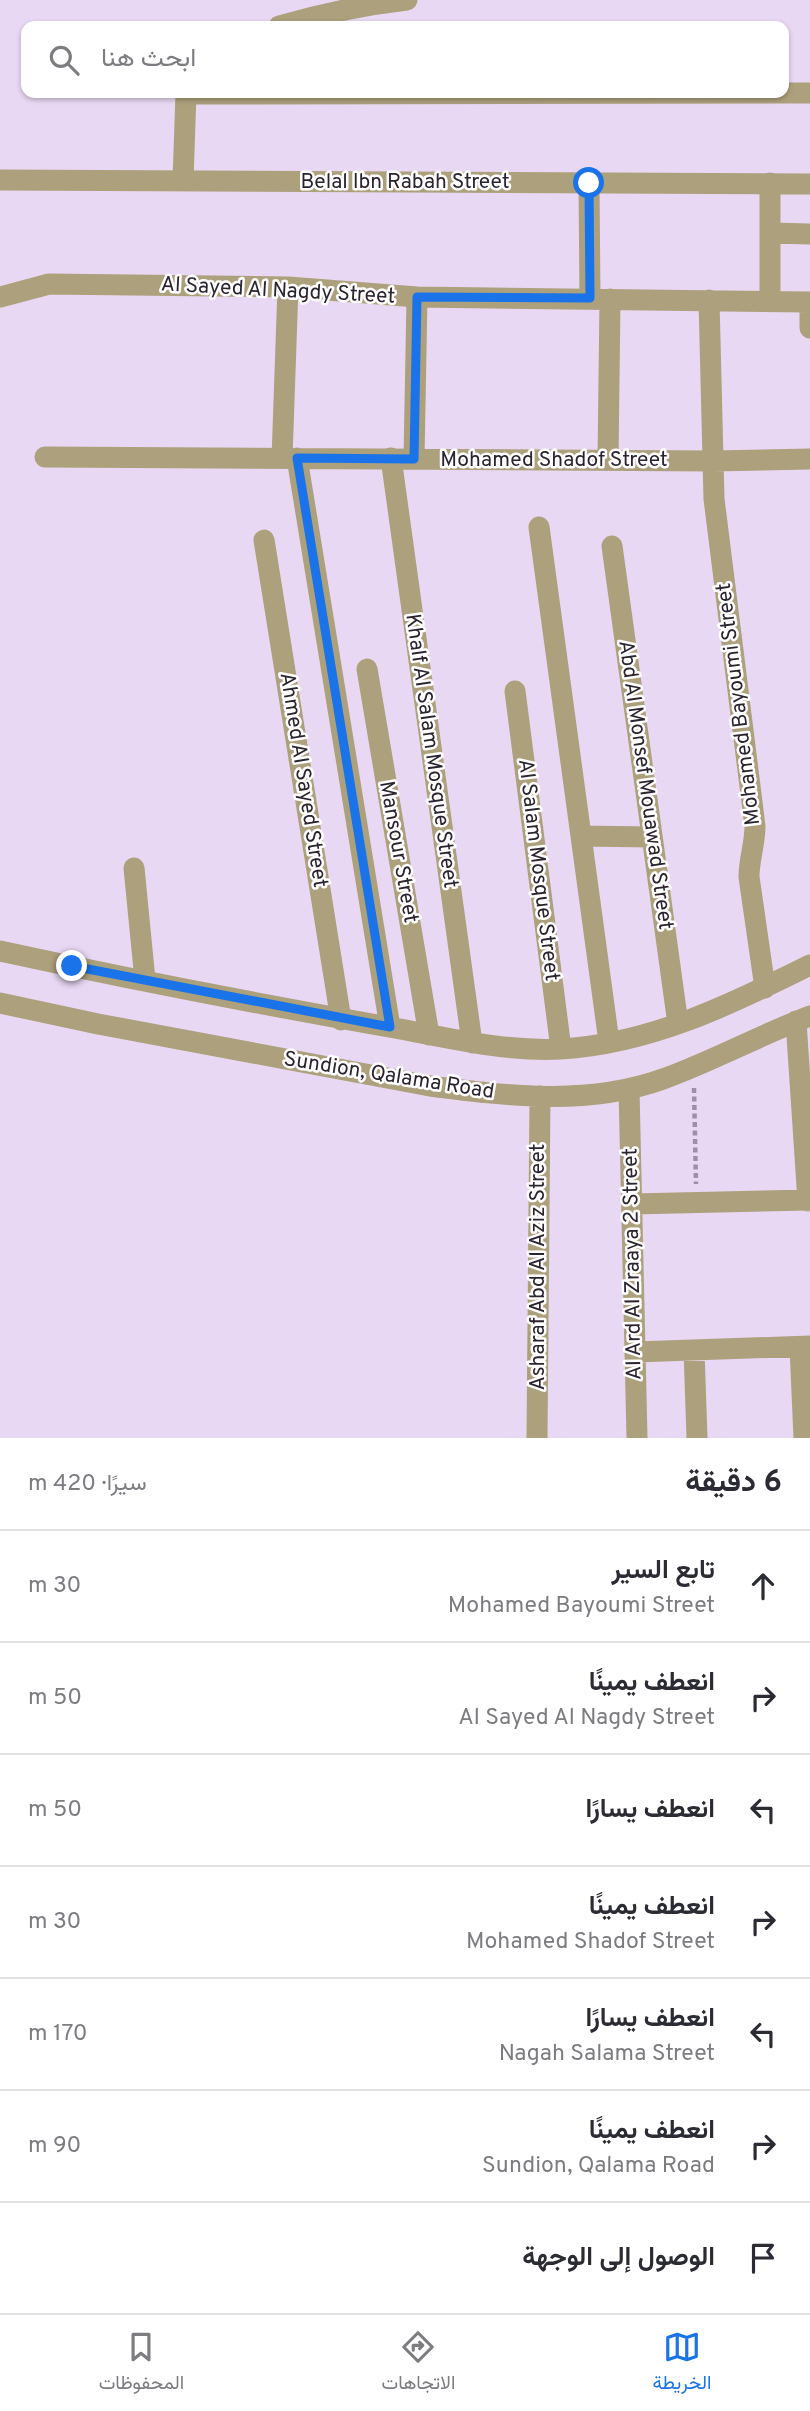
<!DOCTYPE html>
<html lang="ar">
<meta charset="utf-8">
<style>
body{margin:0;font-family:Overpass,Vazirmatn,sans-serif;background:#f2f2f3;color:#2b2b33;direction:rtl}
.stop{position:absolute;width:21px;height:21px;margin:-16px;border:5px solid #1a73e8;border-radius:50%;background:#fff}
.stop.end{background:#1a73e8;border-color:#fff;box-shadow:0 2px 7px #0008}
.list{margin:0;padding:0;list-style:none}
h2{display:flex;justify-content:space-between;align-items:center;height:91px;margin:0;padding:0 28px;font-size:30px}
h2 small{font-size:23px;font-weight:400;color:#7c7c81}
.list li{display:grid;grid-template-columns:46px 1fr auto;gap:21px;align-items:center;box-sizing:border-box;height:112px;padding:0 28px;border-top:2px solid #e1e1e2}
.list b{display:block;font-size:26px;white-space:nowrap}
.list p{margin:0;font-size:23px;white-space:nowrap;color:#7c7c81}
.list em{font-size:23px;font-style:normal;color:#7c7c81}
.icon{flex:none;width:38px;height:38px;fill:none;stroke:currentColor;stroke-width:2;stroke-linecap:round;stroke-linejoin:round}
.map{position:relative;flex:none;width:810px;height:1438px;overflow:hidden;direction:ltr}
.search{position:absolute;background:#fff;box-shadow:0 2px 5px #0004;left:21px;right:21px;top:21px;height:77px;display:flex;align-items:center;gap:18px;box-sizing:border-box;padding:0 24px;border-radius:14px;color:#7c7c81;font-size:26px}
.sheet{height:875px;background:#fff}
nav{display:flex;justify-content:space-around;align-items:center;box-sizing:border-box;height:98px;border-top:2px solid #e1e1e2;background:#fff;font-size:19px;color:#7c7c81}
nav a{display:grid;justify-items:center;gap:4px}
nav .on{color:#1a73e8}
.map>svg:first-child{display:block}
</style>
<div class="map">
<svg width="810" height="1438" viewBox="0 0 810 1438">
<rect width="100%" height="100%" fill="#e9d8f3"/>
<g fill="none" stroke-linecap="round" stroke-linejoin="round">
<path stroke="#9d90a4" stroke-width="4.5" stroke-dasharray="5 3.5" stroke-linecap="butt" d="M694 1088 696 1184"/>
<path stroke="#ada07c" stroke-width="21" d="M279 26C321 14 363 5 407 0
M186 94 810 93
M0 180 810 184
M183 181 186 93
M589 183 590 298
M770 183V301
M771 233 810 234
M0 297 49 284 288 287 417 297 810 302
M709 300 714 499 755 826C755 844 749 859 749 877L765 988
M810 302V328
M45 457 713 461 810 459
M282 458 288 287
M297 458 390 1027
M391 458 472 1043
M414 459 417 297
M608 460 610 299
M539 527 609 1042
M264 540 341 1020
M612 546 678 1024
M367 669 429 1035
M515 691 561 1049
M581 836 652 837
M134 868 145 980
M0 951C129 979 259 1004 389 1027 446 1037 503 1052 561 1049 650 1044 732 1004 810 965
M0 1003 98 1024 430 1086C508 1096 588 1106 663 1079 713 1061 760 1035 810 1016
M796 1021 808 1201
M629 1089 637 1438
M632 1204 810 1200
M800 1347 804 1438
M694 1350 697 1438
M635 1352 810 1346
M537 1438 540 1096"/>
</g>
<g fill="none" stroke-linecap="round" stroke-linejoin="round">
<path stroke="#1a73e8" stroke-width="9" d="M72 966 390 1027 297 458 414 459 417 297 590 298 589 183"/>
</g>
<g text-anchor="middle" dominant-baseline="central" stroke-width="5" stroke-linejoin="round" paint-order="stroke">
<g font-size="21" fill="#2b242e" stroke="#fff">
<text x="405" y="182">Belal Ibn Rabah Street</text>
<text transform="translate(278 291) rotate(3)">Al Sayed Al Nagdy Street</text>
<text x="554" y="460">Mohamed Shadof Street</text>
<text transform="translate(739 704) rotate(-97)">Mohamed Bayoumi Street</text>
<text transform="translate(431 751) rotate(82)">Khalf Al Salam Mosque Street</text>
<text transform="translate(303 780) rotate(81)">Ahmed Al Sayed Street</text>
<text transform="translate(645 785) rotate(82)">Abd Al Monsef Mouawad Street</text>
<text transform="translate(398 852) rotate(80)">Mansour Street</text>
<text transform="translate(538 870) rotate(83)">Al Salam Mosque Street</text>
<text transform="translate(389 1076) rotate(9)">Sundion, Qalama Road</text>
<text transform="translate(633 1264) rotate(-91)">Al Ard Al Zraaya 2 Street</text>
<text transform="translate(538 1267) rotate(-90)">Asharaf Abd Al Aziz Street</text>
</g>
</g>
</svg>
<div class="stop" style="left:589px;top:183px"></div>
<div class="stop end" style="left:72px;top:966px"></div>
<div class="search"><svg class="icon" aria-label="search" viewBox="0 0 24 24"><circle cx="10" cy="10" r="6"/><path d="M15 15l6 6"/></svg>ابحث هنا</div>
</div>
<section class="sheet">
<h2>6 دقيقة<small>سيرًا · 420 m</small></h2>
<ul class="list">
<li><svg class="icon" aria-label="ahead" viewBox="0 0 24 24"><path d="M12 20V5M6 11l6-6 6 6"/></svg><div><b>تابع السير</b><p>Mohamed Bayoumi Street</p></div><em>30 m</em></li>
<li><svg class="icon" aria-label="right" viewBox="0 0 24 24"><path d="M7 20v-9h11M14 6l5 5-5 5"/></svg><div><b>انعطف يمينًا</b><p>Al Sayed Al Nagdy Street</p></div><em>50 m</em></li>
<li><svg class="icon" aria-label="left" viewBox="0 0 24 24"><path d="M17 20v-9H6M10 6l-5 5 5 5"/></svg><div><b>انعطف يسارًا</b></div><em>50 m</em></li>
<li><svg class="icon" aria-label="right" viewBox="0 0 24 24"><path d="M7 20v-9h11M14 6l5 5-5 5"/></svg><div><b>انعطف يمينًا</b><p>Mohamed Shadof Street</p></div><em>30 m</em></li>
<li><svg class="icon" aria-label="left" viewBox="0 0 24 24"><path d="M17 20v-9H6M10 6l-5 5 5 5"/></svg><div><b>انعطف يسارًا</b><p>Nagah Salama Street</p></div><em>170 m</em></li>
<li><svg class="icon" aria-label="right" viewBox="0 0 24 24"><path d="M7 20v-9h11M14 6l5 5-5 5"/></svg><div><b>انعطف يمينًا</b><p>Sundion, Qalama Road</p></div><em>90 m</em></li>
<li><svg class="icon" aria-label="arrive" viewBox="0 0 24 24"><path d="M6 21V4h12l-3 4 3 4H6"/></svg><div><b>الوصول إلى الوجهة</b></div></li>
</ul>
</section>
<nav>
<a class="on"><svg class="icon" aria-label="map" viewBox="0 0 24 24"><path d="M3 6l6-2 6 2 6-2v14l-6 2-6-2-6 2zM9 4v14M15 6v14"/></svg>الخريطة</a>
<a><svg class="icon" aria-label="directions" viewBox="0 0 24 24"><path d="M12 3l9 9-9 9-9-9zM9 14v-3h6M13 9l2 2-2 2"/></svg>الاتجاهات</a>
<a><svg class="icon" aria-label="saved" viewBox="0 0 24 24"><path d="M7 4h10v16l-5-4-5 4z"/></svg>المحفوظات</a>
</nav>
